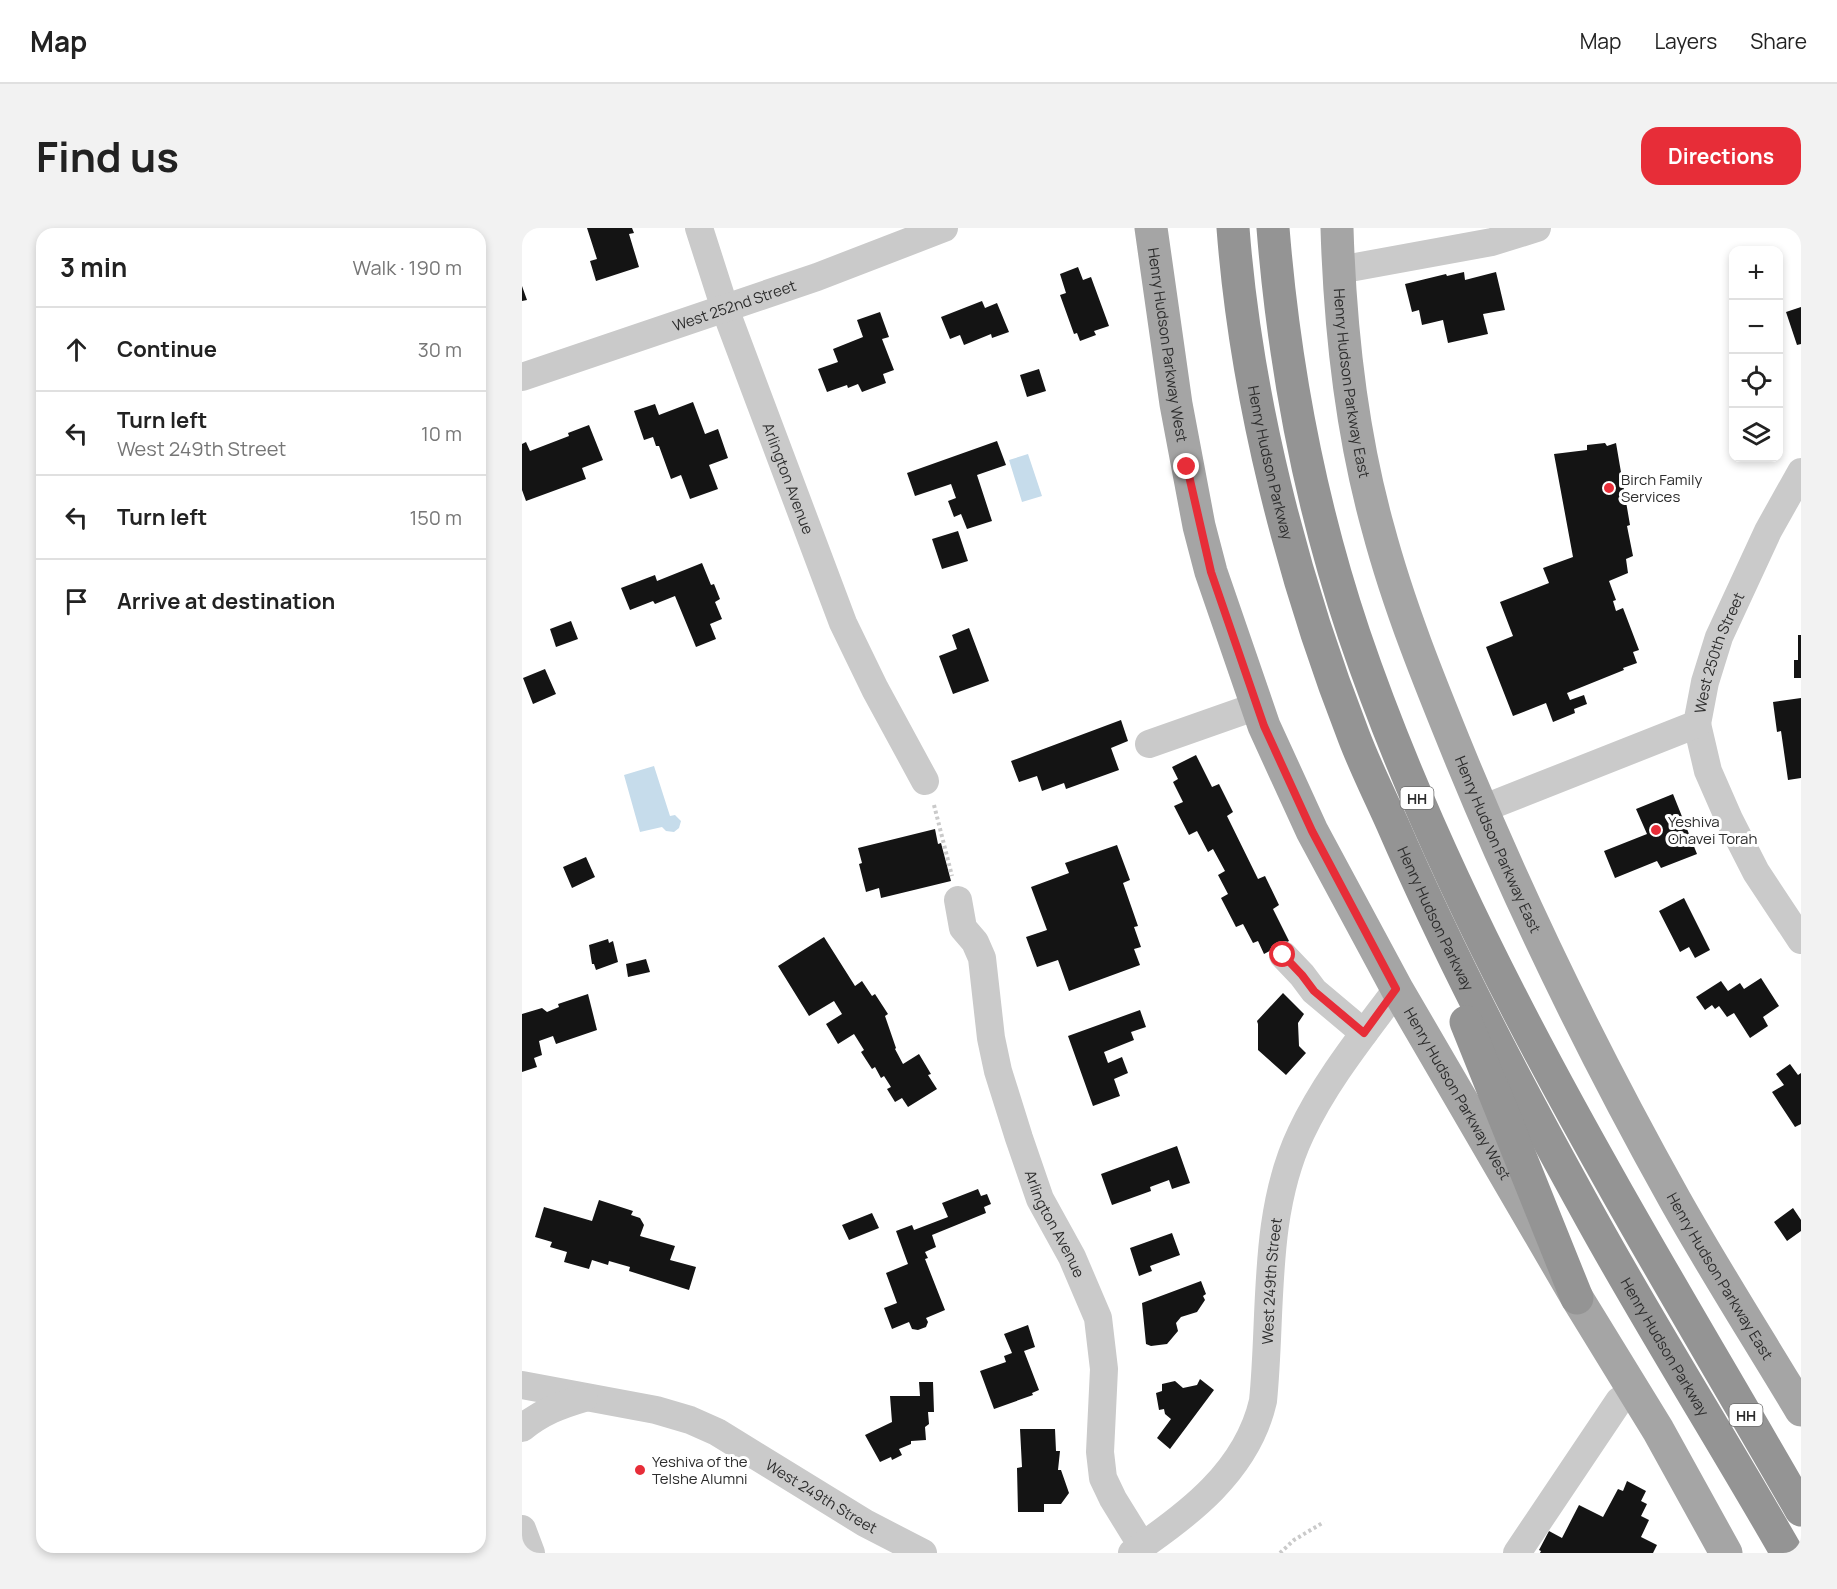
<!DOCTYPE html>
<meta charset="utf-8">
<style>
body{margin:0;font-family:Manrope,sans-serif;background:#f2f2f2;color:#222}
.controls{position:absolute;right:18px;top:18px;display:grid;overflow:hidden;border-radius:12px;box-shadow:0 3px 9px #0003}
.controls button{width:54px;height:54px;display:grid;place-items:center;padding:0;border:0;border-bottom:2px solid #e0e0e0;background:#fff;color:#222;font:30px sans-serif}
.stop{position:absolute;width:18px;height:18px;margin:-14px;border:4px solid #e72d38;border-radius:50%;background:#fff}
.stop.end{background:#e72d38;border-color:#fff;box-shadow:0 2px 6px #0008}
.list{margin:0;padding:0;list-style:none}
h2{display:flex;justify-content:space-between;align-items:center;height:78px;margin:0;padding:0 24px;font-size:26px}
h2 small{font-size:20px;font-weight:400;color:#767676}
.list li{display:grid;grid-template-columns:39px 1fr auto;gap:18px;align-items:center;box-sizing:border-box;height:84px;padding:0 24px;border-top:2px solid #e0e0e0}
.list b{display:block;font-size:22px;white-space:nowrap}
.list p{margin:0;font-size:20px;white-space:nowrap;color:#767676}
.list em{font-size:20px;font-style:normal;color:#767676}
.icon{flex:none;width:33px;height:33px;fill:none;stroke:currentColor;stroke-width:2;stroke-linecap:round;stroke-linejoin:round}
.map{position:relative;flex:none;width:1279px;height:1325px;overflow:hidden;border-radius:18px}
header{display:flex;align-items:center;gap:36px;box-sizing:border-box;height:84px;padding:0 30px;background:#fff;border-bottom:2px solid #e0e0e0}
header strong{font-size:28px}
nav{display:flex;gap:33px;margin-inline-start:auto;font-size:21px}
.intro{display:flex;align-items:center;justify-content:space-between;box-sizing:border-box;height:144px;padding:0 36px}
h1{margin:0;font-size:42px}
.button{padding:15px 27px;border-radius:18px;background:#e72d38;color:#fff;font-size:21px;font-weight:700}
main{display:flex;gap:36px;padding:0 36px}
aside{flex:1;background:#fff;border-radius:18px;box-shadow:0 3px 9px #0003}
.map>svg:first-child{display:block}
</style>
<header>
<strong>Map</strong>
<nav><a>Map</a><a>Layers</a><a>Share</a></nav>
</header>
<div class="intro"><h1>Find us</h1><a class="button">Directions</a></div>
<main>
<aside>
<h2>3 min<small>Walk · 190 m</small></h2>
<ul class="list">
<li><svg class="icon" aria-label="ahead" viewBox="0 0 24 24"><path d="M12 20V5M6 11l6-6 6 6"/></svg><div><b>Continue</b></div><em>30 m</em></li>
<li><svg class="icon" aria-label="left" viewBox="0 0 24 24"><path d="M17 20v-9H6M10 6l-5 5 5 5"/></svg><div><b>Turn left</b><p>West 249th Street</p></div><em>10 m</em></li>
<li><svg class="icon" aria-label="left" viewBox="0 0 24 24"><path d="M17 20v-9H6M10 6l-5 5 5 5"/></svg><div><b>Turn left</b></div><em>150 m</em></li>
<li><svg class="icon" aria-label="arrive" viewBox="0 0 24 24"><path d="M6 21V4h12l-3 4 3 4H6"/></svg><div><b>Arrive at destination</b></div></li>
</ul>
</aside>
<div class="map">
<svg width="1279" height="1325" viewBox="0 0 1279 1325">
<rect width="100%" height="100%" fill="#fff"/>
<path fill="#c6dceb" d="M506 226 520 268 500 274 487 232Z
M132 538 148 588 153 587 159 593 157 600 152 604 144 603 140 599 118 604 102 547Z"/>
<path fill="#141414" d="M65 0H110L112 5 107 6 117 39 74 53 68 33 75 31Z
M556 39 561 52 569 49 587 98 572 103 574 107 558 113 555 105 552 106 538 67 544 65 538 46Z
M942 44 943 52 974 44 983 82 961 86 966 106 926 115 921 92 900 97 897 82 890 84 883 56 924 46 925 48Z
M0 58 5 72 0 73Z
M460 73 463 80 475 75 487 104 470 110 469 106 442 117 438 107 428 111 419 89Z
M1279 79V116L1275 117 1264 84Z
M358 84 367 109 360 111 372 142 361 146 364 155 340 164 336 156 326 160 325 157 305 164 296 141 316 134 311 121 341 109 335 92Z
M517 141 524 163 505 169 498 147Z
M171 174 183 206 196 201 206 230 187 237 196 261 168 271 159 247 149 251 137 218H134L131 209 122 212 112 183 133 176 137 187Z
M67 197 81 232 60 240 64 251 4 273 0 262V216L4 214 8 223 47 208 46 205Z
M475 213 484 237 455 247 470 293 445 301 439 286 432 289 426 273 434 270 429 256 393 268 385 245Z
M1083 215 1085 218 1094 215 1108 297 1105 298 1111 328 1104 331 1106 345 1087 353 1094 372 1091 373 1094 383 1101 380 1117 422 1111 424 1115 435 1101 440 1102 442 1045 465 1048 472 1062 467 1065 476 1052 481 1053 485 1031 494 1024 475 991 488 964 419 991 408 978 374 1027 355 1021 340 1051 329 1032 226 1065 222V217Z
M436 303 446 333 420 341 410 311Z
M180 335 189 357 192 356 198 371 193 374 200 391 188 396 194 411 174 419 153 368 133 376 131 373 108 382 99 360 133 347 135 353Z
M49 393 56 411 34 419 28 401Z
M447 400 467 453 431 466 417 428 435 421 430 407Z
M1276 407H1279V450H1272V432H1276Z
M23 441 34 466 11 476 1 450Z
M1279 470V550L1266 552 1259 503 1255 504 1251 474Z
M599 492 606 513 589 520 597 542 544 561 542 555 520 563 515 548 497 554 489 533Z
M674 527 690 559 697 556 711 584 705 588 736 651 743 648 757 677 751 681 767 713 742 726 736 713 731 715 721 696 714 699 699 670 706 666 696 647 703 643 691 621 686 624 675 603 667 607 652 578 661 574 651 554 656 551 650 539Z
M1151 566 1175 626 1139 640 1135 633 1093 650 1082 623 1125 606 1114 581Z
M413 601 416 616 419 615 429 653 359 670 357 660 344 664 337 636 340 635 336 620Z
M595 617 608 652 601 655 616 698 612 699 619 719 612 721 618 737 547 763 536 732 515 739 504 709 525 702 509 659 547 645 543 635Z
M64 629 73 649 50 660 41 639Z
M1162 670 1188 722 1173 730 1167 719 1158 724 1137 683Z
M302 709 333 758 340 753 350 768 353 766 366 786 363 788 374 820 373 821 381 836 397 826 409 846 406 847 415 861 386 879 380 870 373 874 365 861 369 859 362 848 359 850 353 839 350 841 339 824 342 822 332 806 316 816 304 796 320 786 312 773 287 788 256 738Z
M86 711 87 715 91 713 96 734 74 742 72 736H70L67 717Z
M124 731 128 744 106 749 104 736Z
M1239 750 1257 778 1241 789 1246 798 1228 810 1212 785 1205 789 1197 778 1193 781 1190 777 1183 782 1174 769 1199 753 1206 763 1218 755 1222 761Z
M761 765 782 786 776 795 777 818 784 825 764 847 736 822V796L735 793Z
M66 766 75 802 34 816 31 808 17 813 20 827 12 830 15 839 0 844V786L20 780 25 784 37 779 36 776Z
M618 782 624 799 609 804 612 812 582 824 586 835 600 829 606 845 592 851 598 868 571 878 546 808Z
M1268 836 1276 847 1279 845V896L1273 899 1250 864 1262 857 1254 846Z
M655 918 668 955 650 961 647 952 628 959 629 963 590 977 579 946Z
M456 961 459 968 465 966 469 976 462 979 464 985 410 1007 414 1019 403 1024 406 1030 403 1031 423 1082 404 1090 406 1094 404 1099 396 1102 390 1101 387 1094 370 1101 362 1080 375 1075 364 1045 386 1036 374 1003 390 997 392 1002 426 989 420 975Z
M77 972 111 983 109 987 118 990 122 997 118 1008 153 1018 148 1032 174 1039 167 1062 107 1043 108 1039 87 1033 86 1037 70 1032 67 1041 42 1034 45 1024 28 1019 30 1014 13 1009 22 979 70 993Z
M1271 980 1279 992V1003L1265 1013 1252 994Z
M350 985 357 1000 327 1012 320 997Z
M650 1005 658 1027 628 1038 630 1043 617 1048 608 1020Z
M679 1053 684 1066 681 1068 683 1072 675 1084 659 1089 654 1095 656 1103 645 1116 629 1118 624 1116 620 1075Z
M506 1097 513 1119 502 1123 517 1162 510 1165 511 1167 472 1181 458 1143 484 1134 482 1128 490 1125 482 1106Z
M678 1151 692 1162 648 1221 635 1210 649 1191 643 1186 642 1181 637 1182 634 1165 640 1163V1156L653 1153 661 1160 675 1157Z
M397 1154H411L412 1184H406L407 1196 403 1199 404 1212 389 1213V1216L377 1221 380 1227 370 1232 369 1229 358 1234 343 1207 370 1194 368 1168H398Z
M498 1201H533L534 1223H538L536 1242H539L547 1265 539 1276H522V1284H496L495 1240 500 1239Z
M1105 1253 1124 1263 1119 1273 1125 1276 1119 1288 1127 1292 1119 1309 1135 1317 1131 1325H1018L1019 1323 1017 1322 1027 1303 1040 1310 1057 1277 1081 1289 1096 1261 1101 1263Z"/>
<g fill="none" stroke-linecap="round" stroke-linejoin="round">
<path stroke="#cacaca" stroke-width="4" stroke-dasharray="3 3" stroke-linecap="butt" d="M412 577 430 648
M758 1325 772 1312 802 1294"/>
<g stroke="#cacaca" stroke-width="28">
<path id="s1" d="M177 0 203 81 321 395 353 461 403 553"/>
<path d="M817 42 970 14 1015 0"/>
<path id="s2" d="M0 149 295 49 422 0"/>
<path d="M1175 496 1186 543 1207 591 1234 644 1279 712"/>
<path d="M627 516 735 478"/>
<path id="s3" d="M960 581 1175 496 1183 454 1197 409 1246 303 1279 244"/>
<path id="s4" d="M436 672 441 700 453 714 460 730 469 810 476 843 497 910 518 971 550 1029 576 1090 582 1141 578 1224 581 1250 591 1271 620 1318"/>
<path d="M761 727 780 747 792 763 842 805"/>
<path id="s5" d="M0 1157 134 1182 168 1192 195 1204 343 1295 401 1325"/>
<path d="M0 1200C20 1184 38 1177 62 1170"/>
<path d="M0 1301 9 1325"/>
<path id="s6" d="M610 1325C666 1287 725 1243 741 1173 750 1085 740 987 779 905 804 852 841 807 875 761"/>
<path d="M995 1325 1097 1173 1112 1163"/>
</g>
<g stroke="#a5a5a5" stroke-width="33">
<path id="s7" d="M629 0 654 176 677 298 689 344 742 498 790 603 875 761 1055 1070 1136 1202 1204 1325"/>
<path id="s8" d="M815 0C818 100 829 203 856 300 877 379 908 455 939 531 1001 682 1073 829 1153 972 1193 1043 1237 1112 1279 1182"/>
</g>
<g stroke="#949494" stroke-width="33">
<path id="s9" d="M711 0C724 170 770 350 832 509 843 538 857 566 870 595 929 731 998 862 1070 992 1132 1104 1201 1213 1265 1325"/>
<path d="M751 0C762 137 788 275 832 406 938 718 1116 998 1279 1282"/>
<path d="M944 794 1055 1070"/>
</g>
</g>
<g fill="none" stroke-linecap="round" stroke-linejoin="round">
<path stroke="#e72d38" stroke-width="8" d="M665 239 689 344 742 498 790 603 874 761 842 805 792 763 780 747 761 727"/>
</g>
<g fill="#e72d38" stroke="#fff" stroke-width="2">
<circle cx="1087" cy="260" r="6"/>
<circle cx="1134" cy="602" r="6"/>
<circle cx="118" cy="1242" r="6"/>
</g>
<g text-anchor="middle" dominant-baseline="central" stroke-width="6" stroke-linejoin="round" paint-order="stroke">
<g fill="#fff" stroke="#6c6c6c" stroke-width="1.5">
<rect x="878.5" y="559" width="33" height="22" rx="4.5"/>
<rect x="1207.5" y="1176" width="33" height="22" rx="4.5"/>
</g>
<g font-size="14" font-weight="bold" fill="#2d2d2d">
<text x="895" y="570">HH</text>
<text x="1224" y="1187">HH</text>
</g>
<g font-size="15" fill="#2d2d2d" stroke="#fff">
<text stroke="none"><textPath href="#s2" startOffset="224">West 252nd Street</textPath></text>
<text stroke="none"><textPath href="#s7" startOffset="118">Henry Hudson Parkway West</textPath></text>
<text stroke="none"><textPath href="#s8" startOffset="156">Henry Hudson Parkway East</textPath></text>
<text stroke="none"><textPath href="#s9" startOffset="238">Henry Hudson Parkway</textPath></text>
<text stroke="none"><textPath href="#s1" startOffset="266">Arlington Avenue</textPath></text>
<text stroke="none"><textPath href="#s3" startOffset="306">West 250th Street</textPath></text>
<text stroke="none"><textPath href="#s8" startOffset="642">Henry Hudson Parkway East</textPath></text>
<text stroke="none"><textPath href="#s9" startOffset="724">Henry Hudson Parkway</textPath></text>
<text stroke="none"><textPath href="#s7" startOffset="928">Henry Hudson Parkway West</textPath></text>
<text stroke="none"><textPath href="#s4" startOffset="342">Arlington Avenue</textPath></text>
<text stroke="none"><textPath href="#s8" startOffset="1128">Henry Hudson Parkway East</textPath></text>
<text stroke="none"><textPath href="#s6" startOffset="326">West 249th Street</textPath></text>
<text stroke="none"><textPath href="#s9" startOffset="1210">Henry Hudson Parkway</textPath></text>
<text stroke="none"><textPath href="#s5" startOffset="324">West 249th Street</textPath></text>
</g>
<g font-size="15" fill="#2d2d2d" stroke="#fff" text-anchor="start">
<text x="1099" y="251">Birch Family<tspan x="1099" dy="17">Services</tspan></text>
<text x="1146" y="593">Yeshiva<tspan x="1146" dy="17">Ohavei Torah</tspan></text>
<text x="130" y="1233">Yeshiva of the<tspan x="130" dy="17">Telshe Alumni</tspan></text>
</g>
</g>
</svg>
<div class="controls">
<button>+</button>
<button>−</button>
<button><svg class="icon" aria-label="locate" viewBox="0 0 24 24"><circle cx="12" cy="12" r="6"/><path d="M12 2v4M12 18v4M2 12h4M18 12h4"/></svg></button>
<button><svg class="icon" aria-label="layers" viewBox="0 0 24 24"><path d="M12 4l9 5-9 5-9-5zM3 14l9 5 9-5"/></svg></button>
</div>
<div class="stop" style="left:761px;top:727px"></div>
<div class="stop end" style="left:665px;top:239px"></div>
</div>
</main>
